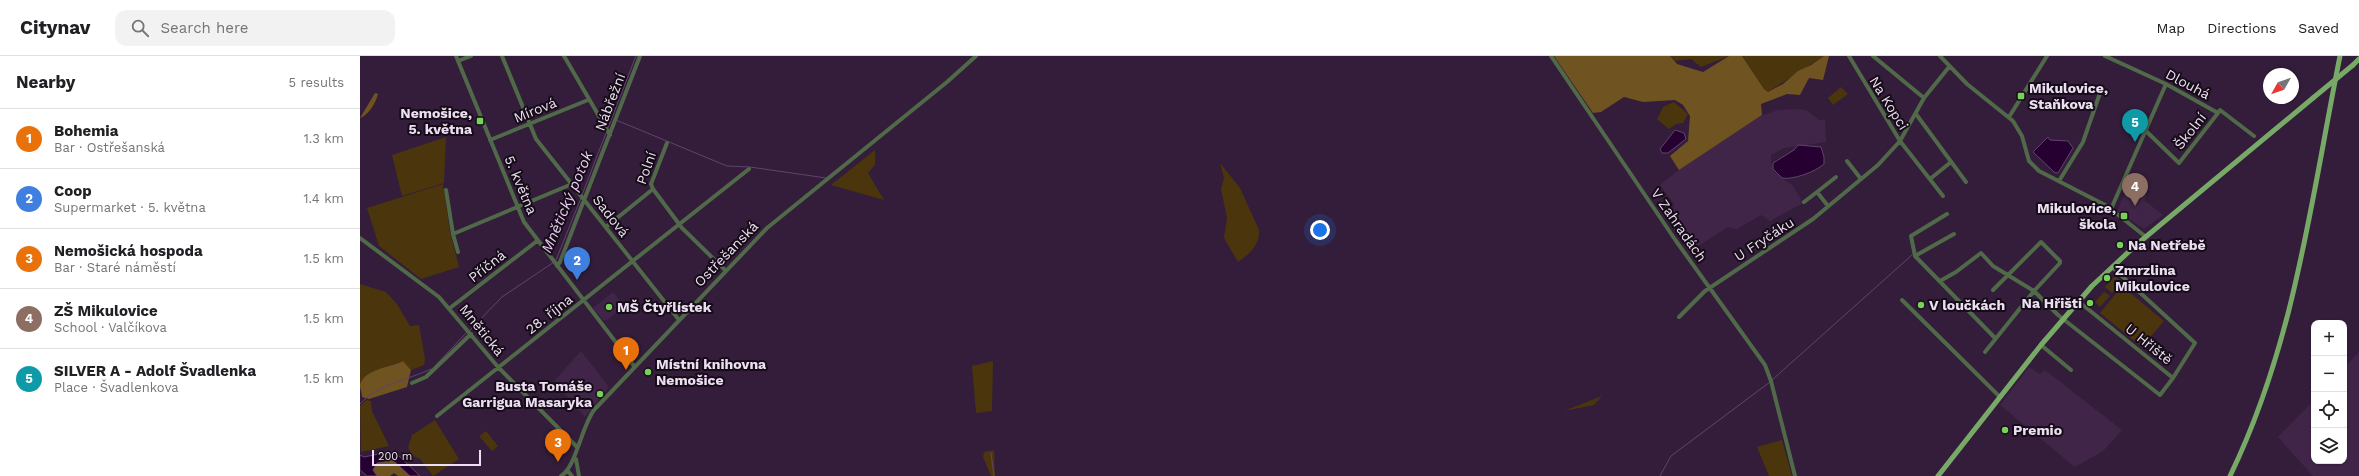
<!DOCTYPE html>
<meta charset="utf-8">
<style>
body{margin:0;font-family:"Work Sans",sans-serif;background:#f2f2f2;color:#202124}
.controls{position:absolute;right:12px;bottom:12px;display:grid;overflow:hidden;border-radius:8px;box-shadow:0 1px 3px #0004}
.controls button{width:36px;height:36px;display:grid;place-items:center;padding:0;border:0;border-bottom:1px solid #e0e0e0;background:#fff;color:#202124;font:20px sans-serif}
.compass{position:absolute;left:1903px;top:12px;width:36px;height:36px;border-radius:50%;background:#fff;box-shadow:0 1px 3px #0004;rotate:230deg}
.scale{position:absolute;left:12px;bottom:10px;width:109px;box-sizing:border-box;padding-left:4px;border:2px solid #eddff2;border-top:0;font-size:11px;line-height:14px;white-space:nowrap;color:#eddff2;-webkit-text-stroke:3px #160c18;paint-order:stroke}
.you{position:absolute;left:960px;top:174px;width:14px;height:14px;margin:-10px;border:3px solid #fff;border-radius:50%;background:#1a73e8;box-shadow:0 0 0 6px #1a73e833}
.badge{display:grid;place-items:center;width:26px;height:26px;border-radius:50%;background:#48713c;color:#fff;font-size:13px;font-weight:700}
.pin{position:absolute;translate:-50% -33px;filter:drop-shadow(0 1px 2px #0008)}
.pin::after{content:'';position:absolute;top:21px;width:14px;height:12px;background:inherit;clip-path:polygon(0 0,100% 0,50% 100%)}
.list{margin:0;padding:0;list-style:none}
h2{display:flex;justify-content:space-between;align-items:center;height:52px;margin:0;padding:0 16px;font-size:17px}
h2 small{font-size:13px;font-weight:400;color:#757577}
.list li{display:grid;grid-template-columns:26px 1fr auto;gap:12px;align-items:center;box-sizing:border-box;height:60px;padding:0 16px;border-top:1px solid #e0e0e0}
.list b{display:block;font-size:15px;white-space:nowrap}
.list p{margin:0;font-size:13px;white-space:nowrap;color:#757577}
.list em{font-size:13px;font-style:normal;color:#757577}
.icon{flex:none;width:22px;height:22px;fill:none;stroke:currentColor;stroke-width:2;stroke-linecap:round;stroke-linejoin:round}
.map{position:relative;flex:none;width:1999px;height:420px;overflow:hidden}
header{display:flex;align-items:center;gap:24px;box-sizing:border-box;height:56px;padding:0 20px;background:#fff;border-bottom:1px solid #e0e0e0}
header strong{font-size:19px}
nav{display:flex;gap:22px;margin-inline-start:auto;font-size:14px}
.search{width:280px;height:36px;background:#f2f2f2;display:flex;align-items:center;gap:10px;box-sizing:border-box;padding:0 14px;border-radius:12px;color:#757577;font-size:15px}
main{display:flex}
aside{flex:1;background:#fff}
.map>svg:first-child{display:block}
</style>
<header>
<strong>Citynav</strong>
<div class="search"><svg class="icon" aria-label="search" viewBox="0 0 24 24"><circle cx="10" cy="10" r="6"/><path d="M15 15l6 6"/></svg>Search here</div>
<nav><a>Map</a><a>Directions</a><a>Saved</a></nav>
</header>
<main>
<aside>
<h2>Nearby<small>5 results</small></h2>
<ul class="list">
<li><span class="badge" style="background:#e8710a">1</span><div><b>Bohemia</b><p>Bar · Ostřešanská</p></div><em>1.3 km</em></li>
<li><span class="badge" style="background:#3f7fe0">2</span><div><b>Coop</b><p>Supermarket · 5. května</p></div><em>1.4 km</em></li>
<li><span class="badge" style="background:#e8710a">3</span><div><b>Nemošická hospoda</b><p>Bar · Staré náměstí</p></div><em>1.5 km</em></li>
<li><span class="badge" style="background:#8d6e63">4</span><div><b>ZŠ Mikulovice</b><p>School · Valčíkova</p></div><em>1.5 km</em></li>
<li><span class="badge" style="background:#0f9aa8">5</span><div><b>SILVER A - Adolf Švadlenka</b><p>Place · Švadlenkova</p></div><em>1.5 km</em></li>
</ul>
</aside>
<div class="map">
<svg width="1999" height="420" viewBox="0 0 1999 420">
<rect width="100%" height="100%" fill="#331d3a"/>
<path fill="#402548" d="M1439 53 1448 55 1459 64H1465L1466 86 1424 92 1411 99V108L1414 116 1433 130 1443 147 1410 165 1401 159 1377 173 1368 171 1329 196 1305 160 1313 154 1314 148 1300 129 1320 113 1401 60 1418 54Z
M1767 127 1787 140 1784 144 1803 159 1784 173 1757 155 1768 130Z
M253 236 264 250 247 264H243L233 252Z
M221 295 249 331 225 361 194 325Z
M1999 296V420H1953L1918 381 1954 344V405H1984V312Z
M1669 311 1680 318 1685 314 1762 374 1743 395 1715 411 1640 349Z"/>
<path fill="#4b350d" d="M1310 0H1369L1341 11 1331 3 1315 5Z
M1382 0H1464L1408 36 1404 33Z
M1481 31 1488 38 1473 49 1468 42Z
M1314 46 1328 58 1323 67 1316 68 1309 73 1297 63 1303 51Z
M86 81 84 127 42 140 32 99Z
M515 94V109L508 117 524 144 471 129Z
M860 107 880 132 899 174C900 189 889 198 878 206L864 182 867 162 861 133 864 122Z
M83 128 90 176 99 211 61 223 19 190 7 152Z
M1755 220 1762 226 1752 237 1745 231Z
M0 228 26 236 37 248 50 270 59 269 65 303 64 309 51 314 43 305 26 311 0 333V343Z
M1762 230 1804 265 1782 291 1740 257Z
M1744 236 1750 240 1740 251 1735 246Z
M633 305 632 355 616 357 612 310Z
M1242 340 1234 349 1204 355Z
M6 344 11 345 12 355 29 390 1 396 0 350Z
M75 364 99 403 73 420 60 403 53 400 48 392 52 379Z
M126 375 138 390 132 395 119 380Z
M1422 384 1432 420H1409L1397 391Z
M634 394 635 420H631L623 401 624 396Z"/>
<path fill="#6f5321" d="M1194 0H1310L1317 8 1343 16 1369 0H1382L1404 33 1408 36 1423 28 1438 15 1451 9 1464 0H1469L1463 24 1449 22 1440 39 1427 38 1401 48 1402 59 1319 114 1310 100 1328 85 1330 60 1323 49 1315 44 1283 46 1264 41 1241 56 1233 57Z
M15 37 18 38C16 46 9 59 0 62Z
M43 305 51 314 47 331 9 343 2 341C2 337 0 333 0 329 4 313 32 311 43 305Z
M28 404H33L50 420H38L34 417 30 420H17L13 414 17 407Z"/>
<path fill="#270032" stroke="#62436c" d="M1315 74 1324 77 1326 83 1308 97H1302L1300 93Z
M1688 81 1690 84 1708 85 1713 92 1698 117 1694 116 1673 96Z
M1438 89 1461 91 1464 101V108C1455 116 1433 124 1422 122L1413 113V107L1434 94Z
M29 396 39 400 60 420H50L33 404 17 407 13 414 17 420H7L0 414V399L4 401Z"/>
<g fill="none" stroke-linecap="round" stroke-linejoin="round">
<path stroke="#62436c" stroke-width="1" d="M256 64 367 110 390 111 466 122
M248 72 276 0
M222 139 246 77
M196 204 221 142
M110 274 142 241 194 206
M75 310 107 276
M1412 324 1552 199
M0 348C19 327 46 325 71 313
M631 397 634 420
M1300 420 1311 400 1410 326"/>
<path stroke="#506949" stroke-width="4" d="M96 0 164 166 274 310
M142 0 176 83 319 264
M204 0 250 79
M1191 0 1316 185 1405 309 1411 325 1435 420
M1489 0 1540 85 1583 140
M1513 0 1564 42
M1580 0 1607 28 1653 65 1662 80 1669 105 1679 115 1747 150 1786 181
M1745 0 1806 28 1858 57 1860 54 1894 80
M98 5 111 0
M1556 58 1606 126
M1649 61 1687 0
M1786 75 1819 107 1858 57
M130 84 228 44
M1487 105 1501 123
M1570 123 1591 106
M1699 125 1723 86 1740 37
M293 133 322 172 366 215
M86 134 93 178
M1457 136 1476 121
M1444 146 1457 136 1468 150
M1751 153 1806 28
M1587 158 1551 180 1555 200 1635 282
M246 171 293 133 291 128 307 87
M0 182 79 241 138 311 217 391
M98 196 93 178 212 128
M1555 200 1594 178
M197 210 200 206 280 0
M1580 225 1596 216 1621 197 1633 210 1674 235 1698 259 1800 339 1813 322
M1542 244 1640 341
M1718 245 1813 322 1835 287 1752 211
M90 252 177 185
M1319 261 1345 235 1453 163 1518 109 1540 85 1564 42 1589 11
M1681 289 1711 314
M1625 296 1674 235 1700 207V205L1681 186 1633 234
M52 327 66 321 111 278
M77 360 389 113
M216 403 219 420
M207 414 212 420
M201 420C216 411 221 372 234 354L407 172 587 26 616 0"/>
<path stroke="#77aa67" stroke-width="5" d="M1993 9 1999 3
M1578 420 1681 289 1732 230 1776 189 1953 42
M1870 420C1935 286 1951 144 1980 0"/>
<path stroke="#77aa67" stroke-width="5" d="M1953 42 1993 9"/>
</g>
<g fill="#78d259" stroke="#160c18" stroke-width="1.5">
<rect x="1657" y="36" width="8" height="8" rx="2"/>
<rect x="116" y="61" width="8" height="8" rx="2"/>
<rect x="1760" y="156" width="8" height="8" rx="2"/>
<circle cx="1760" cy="189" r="4"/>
<circle cx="1747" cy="222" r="4"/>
<circle cx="1730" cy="247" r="4"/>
<circle cx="1561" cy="249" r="4"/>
<circle cx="249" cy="251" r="4"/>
<circle cx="288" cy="316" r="4"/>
<circle cx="240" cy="338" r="4"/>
<circle cx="1645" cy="374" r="4"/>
</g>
<g text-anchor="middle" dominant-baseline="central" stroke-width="4" stroke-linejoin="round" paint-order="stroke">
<g font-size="14" fill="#eddff2" stroke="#160c18">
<text transform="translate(1828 28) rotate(28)">Dlouhá</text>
<text transform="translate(250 46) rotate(-69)">Nábřežní</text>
<text transform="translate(1529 47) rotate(58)">Na Kopci</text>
<text transform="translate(175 54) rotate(-22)">Mírová</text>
<text transform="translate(1830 75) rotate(-52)">Školní</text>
<text transform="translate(286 112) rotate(-71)">Polní</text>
<text transform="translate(161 129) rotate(67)">5. května</text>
<text transform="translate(251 160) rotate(52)">Sadová</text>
<text transform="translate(1319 169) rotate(55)">V Zahradách</text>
<text transform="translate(1404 183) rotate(-33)">U Fryčáku</text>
<text transform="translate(366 198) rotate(-46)">Ostřešanská</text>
<text transform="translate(127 210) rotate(-38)">Příčná</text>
<text transform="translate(189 258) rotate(-38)">28. října</text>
<text transform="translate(122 274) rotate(51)">Mnětická</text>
<text transform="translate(1789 288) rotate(39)">U Hřiště</text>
</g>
<g font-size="14" font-weight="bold" fill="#eddff2" stroke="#160c18" text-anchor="start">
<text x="1669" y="32">Mikulovice,<tspan x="1669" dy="16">Staňkova</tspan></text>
<text x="112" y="57" text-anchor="end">Nemošice,<tspan x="112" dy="16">5. května</tspan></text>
<text x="1756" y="152" text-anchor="end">Mikulovice,<tspan x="1756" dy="16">škola</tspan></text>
<text x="1768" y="189">Na Netřebě</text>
<text x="1755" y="214">Zmrzlina<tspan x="1755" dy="16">Mikulovice</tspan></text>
<text x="1722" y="247" text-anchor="end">Na Hřišti</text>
<text x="1569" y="249">V loučkách</text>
<text x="257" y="251">MŠ Čtyřlístek</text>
<text x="296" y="308">Místní knihovna<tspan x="296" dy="16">Nemošice</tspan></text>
<text x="232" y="330" text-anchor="end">Busta Tomáše<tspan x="232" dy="16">Garrigua Masaryka</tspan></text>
<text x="1653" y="374">Premio</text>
</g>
<g font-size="15" font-style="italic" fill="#ebccf4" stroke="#160c18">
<text transform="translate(207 146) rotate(-67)">Mnětický potok</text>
</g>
</g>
</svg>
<div class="controls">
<button>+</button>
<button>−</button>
<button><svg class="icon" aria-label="locate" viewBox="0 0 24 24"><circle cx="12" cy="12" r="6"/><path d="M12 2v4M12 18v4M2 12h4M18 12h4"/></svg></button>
<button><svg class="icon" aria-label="layers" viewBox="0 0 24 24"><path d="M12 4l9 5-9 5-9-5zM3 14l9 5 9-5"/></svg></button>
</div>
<svg class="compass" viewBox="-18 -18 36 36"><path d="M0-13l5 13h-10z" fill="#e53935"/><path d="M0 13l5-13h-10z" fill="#757577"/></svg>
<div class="scale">200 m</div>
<div class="you"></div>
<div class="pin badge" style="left:266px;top:314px;background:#e8710a">1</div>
<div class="pin badge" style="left:217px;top:224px;background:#3f7fe0">2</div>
<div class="pin badge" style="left:198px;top:406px;background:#e8710a">3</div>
<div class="pin badge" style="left:1775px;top:150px;background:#8d6e63">4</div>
<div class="pin badge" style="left:1775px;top:86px;background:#0f9aa8">5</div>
</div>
</main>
